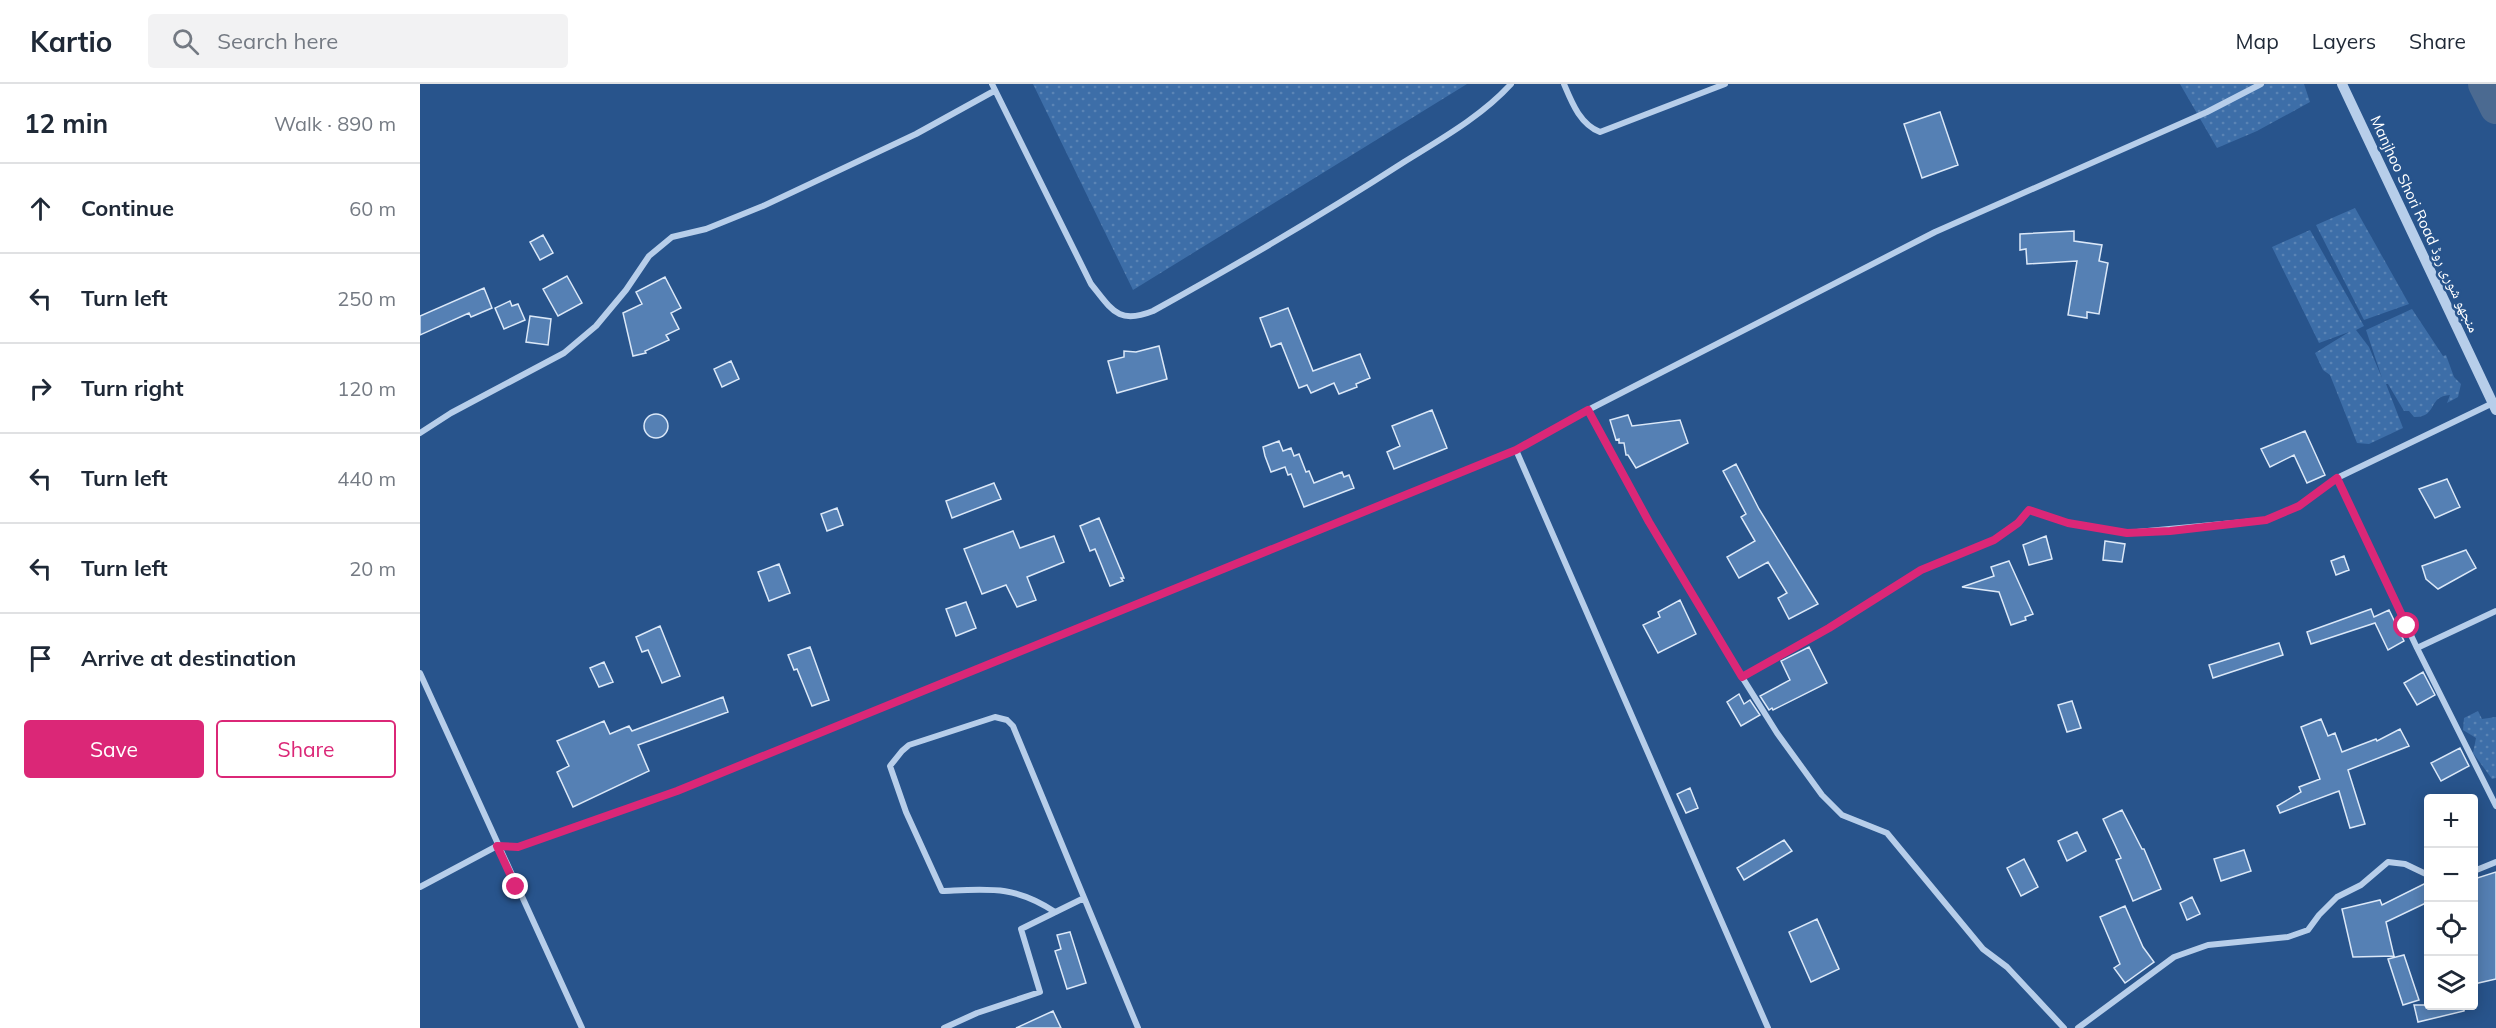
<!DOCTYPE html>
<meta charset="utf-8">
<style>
body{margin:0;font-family:Mulish,"Noto Naskh Arabic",sans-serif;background:#f2f2f3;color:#1f2937}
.controls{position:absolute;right:18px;bottom:18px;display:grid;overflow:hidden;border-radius:6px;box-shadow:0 3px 15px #0003}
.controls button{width:54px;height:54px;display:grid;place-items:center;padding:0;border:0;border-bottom:2px solid #e0e1e3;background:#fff;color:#1f2937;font:30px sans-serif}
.stop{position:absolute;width:18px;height:18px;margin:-14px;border:4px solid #db2777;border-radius:50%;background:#fff}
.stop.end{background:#db2777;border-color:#fff;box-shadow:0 2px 6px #0008}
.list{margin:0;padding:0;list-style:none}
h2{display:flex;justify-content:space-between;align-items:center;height:78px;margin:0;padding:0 24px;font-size:26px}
h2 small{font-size:20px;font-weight:400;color:#747a83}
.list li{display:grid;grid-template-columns:39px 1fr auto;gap:18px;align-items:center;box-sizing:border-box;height:90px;padding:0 24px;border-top:2px solid #e0e1e3}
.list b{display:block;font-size:22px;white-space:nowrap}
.list em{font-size:20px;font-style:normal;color:#747a83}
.actions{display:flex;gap:12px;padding:18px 24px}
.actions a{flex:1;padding:14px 0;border:2px solid #db2777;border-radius:6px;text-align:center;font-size:21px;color:#db2777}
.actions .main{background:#db2777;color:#fff}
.icon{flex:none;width:33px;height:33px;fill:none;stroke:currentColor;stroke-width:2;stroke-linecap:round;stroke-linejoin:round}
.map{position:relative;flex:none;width:2076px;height:944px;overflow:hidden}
header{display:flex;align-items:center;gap:36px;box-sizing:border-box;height:84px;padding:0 30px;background:#fff;border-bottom:2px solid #e0e1e3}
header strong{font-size:28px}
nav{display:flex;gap:33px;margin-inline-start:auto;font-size:21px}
.search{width:420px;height:54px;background:#f2f2f3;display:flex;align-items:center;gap:15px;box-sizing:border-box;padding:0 21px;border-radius:6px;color:#747a83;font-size:22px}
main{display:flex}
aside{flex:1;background:#fff}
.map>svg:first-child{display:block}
</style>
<header>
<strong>Kartio</strong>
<div class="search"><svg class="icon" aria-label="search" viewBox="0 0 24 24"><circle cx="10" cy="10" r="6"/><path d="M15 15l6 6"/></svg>Search here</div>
<nav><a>Map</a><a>Layers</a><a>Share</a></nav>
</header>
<main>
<aside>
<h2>12 min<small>Walk · 890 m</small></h2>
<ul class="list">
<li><svg class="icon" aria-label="ahead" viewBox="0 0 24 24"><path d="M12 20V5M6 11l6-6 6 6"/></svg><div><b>Continue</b></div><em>60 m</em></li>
<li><svg class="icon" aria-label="left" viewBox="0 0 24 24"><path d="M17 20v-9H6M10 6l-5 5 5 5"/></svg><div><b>Turn left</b></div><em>250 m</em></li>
<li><svg class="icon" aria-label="right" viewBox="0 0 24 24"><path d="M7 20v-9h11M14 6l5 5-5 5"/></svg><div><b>Turn right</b></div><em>120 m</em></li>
<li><svg class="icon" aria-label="left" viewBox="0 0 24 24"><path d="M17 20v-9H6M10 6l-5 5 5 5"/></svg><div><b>Turn left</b></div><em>440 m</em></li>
<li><svg class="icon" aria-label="left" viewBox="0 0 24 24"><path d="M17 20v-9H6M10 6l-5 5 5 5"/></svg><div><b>Turn left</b></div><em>20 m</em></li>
<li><svg class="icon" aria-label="arrive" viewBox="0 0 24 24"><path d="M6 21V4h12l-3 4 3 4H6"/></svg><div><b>Arrive at destination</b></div></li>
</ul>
<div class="actions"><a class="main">Save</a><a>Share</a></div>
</aside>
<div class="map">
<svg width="2076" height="944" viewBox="0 0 2076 944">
<defs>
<pattern id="grass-dots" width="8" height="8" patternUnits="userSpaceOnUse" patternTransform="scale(1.5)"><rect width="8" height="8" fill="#3d6ea8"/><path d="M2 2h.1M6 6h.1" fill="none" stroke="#5a84b5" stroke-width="1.8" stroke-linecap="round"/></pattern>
</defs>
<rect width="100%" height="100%" fill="#28548c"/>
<path fill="url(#grass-dots)" d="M613 0H1047L713 206Z
M1760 0H1884L1890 18 1837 47 1797 64Z
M1935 124 1989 220 1944 236 1896 141Z
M1890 146 1944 242 1936 246 1949 263 1962 294 1946 246 1992 225 2023 272 2026 271 2034 293 2041 300 2038 313 2027 319 2030 311C2007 312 2018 334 1994 333L1989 327H1984L1968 300H1966L1983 344 1949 360 1937 359 1910 291 1903 286 1895 269 1929 248 1899 259 1852 163Z
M2058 627 2062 635 2076 633V694L2072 695 2053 669 2056 654 2043 646 2044 634Z"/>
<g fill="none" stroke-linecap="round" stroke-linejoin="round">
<path stroke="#4b6a91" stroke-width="32" d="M2064 0 2076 24"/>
</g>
<path fill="#5580b4" stroke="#dbe8f8" stroke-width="1.5" d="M1520 28 1538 81 1502 94 1484 40Z
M1654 147V157L1682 161 1679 177 1688 179 1679 230 1667 228V234L1648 231 1657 177 1607 180 1606 165 1600 166V150Z
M123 151 133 169 120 176 110 158Z
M147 192 162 219 138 232 123 205Z
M245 193 261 224 251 229 259 245 246 251 249 256 225 267 226 269 213 272 203 229 222 220 216 208Z
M64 204 72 224 51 233 49 229 0 251V232Z
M90 217 92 222 98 220 105 236 84 245 75 224Z
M868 224 893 287 940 270 950 294 936 300 937 303 919 310 914 299 891 309 887 301 879 304 861 259 851 263 840 234Z
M110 232 131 235 128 261 106 258Z
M739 262 747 295 697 309 688 277 704 273V267L716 268Z
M311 277 319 295 302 303 294 285Z
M1012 326 1027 364 974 385 967 368 980 362 972 342Z
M224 342a12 12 0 1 1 24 0a12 12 0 1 1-24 0Z
M1208 331 1212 342 1260 336 1268 359 1216 384 1208 371H1206L1204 359H1199V355L1196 356 1190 336Z
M1885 347 1905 391 1887 399 1874 371 1850 383 1841 365Z
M859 357 863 367 871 364 874 372 879 370 886 388 889 387 894 399 922 388 924 393 929 391 934 404 884 423 871 390 868 391 865 383 851 388 845 372 843 363Z
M1316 380 1339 425 1398 520 1369 535 1358 514 1367 509 1348 478 1319 494 1307 473 1335 457 1321 433 1326 430 1303 387Z
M2027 395 2040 423 2015 434 1999 405Z
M574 399 581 415 532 434 526 417Z
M417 424 423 441 407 447 401 430Z
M679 434 704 494H701L703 497 690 502 675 465 670 467 660 442Z
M593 447 600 464 634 452 644 478 607 493 616 516 597 523 586 501 562 510 544 465Z
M1626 452 1632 475 1609 481 1603 461Z
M1685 457 1705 460 1702 478 1683 476Z
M2046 466 2056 484 2018 505 2006 495 2002 482Z
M1924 472 1929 486 1916 491 1911 477Z
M1589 477 1613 530 1605 533 1606 536 1591 541 1579 508 1542 503 1574 492 1571 483Z
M359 480 370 509 349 517 338 488Z
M1260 516 1276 550 1238 569 1223 541 1240 533 1238 528Z
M546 518 556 544 536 552 526 525Z
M1951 525 1954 533 1969 526 1984 557 1968 566 1955 539 1891 560 1887 548Z
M240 542 260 592 242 599 228 566 222 568 216 553Z
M1859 559 1863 571 1793 594 1789 581Z
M390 563 409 616 392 622 377 585 374 586 368 571Z
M1389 563 1407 599 1353 626 1352 624 1349 626 1340 612 1370 596 1361 577Z
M184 578 193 598 179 603 170 584Z
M2003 588 2015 611 1997 621 1984 599Z
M1319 610 1324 620 1330 616 1340 631 1321 642 1307 618Z
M303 613 308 628 218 661 229 687 153 723 137 688 149 682 137 657 184 637 190 650 209 642 212 647Z
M1652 617 1661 644 1647 648 1638 621Z
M1901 635 1908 652 1915 649 1922 668 1956 655 1957 657 1980 645 1989 662 1928 686 1945 740 1930 744 1919 707 1860 729 1857 722 1881 708 1879 703 1900 695 1881 643Z
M2040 664 2049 682 2021 697 2011 679Z
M1270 704 1278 724 1266 729 1257 710Z
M1702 726 1722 765H1724L1741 805 1713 817 1696 776 1701 774 1683 735Z
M1657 748 1666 767 1647 777 1638 757Z
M1364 756 1372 767 1324 796 1317 784Z
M1824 766 1831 787 1801 797 1794 775Z
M1604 775 1618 803 1601 812 1587 784Z
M2076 788V895L2054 900V795Z
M2008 798V818L1966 838 1974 872 1933 873 1922 825 1960 816 1962 821Z
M1772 813 1780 830 1767 836 1760 819Z
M1705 822 1723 863 1734 878 1705 899 1694 884 1700 880 1680 833Z
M1397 835 1419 885 1391 898 1369 848Z
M650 848 666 899 647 905 635 867 641 865 637 851Z
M1984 871 1999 916 1983 921 1968 875Z
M1994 921H2044V927L1998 938Z
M633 927 641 944H596Z"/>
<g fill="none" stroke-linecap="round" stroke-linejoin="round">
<path stroke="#b7ceea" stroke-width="6" d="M572 0 671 200C692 226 698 241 733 227 818 180 902 131 984 78 1021 55 1062 32 1091 0
M1144 0C1152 19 1160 40 1180 48L1305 0
M1168 326 1229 438 1322 593 1357 649 1402 711 1422 731 1467 749 1563 865 1587 883 1644 944
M0 349 31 329 144 269 176 242 206 206 229 172 252 153 286 145 343 122 496 50 574 7
M1096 366 1348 944
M1917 394 1997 564 2076 722
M1997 564 2076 527
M0 589 162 944
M1322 593 1409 544 1501 486 1574 456 1598 439 1609 426 1648 439 1706 449 1846 436 1879 422 1917 394 2073 319
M2054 787 2076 778
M0 803 77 762 98 763 257 707 1096 366 1168 326 1515 148 1787 28 1841 0
M635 828C594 801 569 805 522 807L486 728 470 682 482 667 489 661 575 633 587 636 593 642 718 944
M524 944 557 929 620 908 601 845 664 814
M1658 944 1754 873 1788 861 1868 853 1888 846 1899 831 1917 813 1941 801 1968 778 1985 780 2008 791"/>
<path stroke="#b7ceea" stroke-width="10" d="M1922 0 2076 326"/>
</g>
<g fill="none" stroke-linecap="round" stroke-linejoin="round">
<path stroke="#db2777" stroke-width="8" d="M96 803 77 762 98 763 257 707 1096 366 1168 326 1229 438 1322 593 1409 544 1501 486 1574 456 1598 439 1609 426 1648 439 1707 449 1750 447 1846 436 1879 422 1917 394 1987 542"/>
</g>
<g text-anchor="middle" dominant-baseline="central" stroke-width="5" stroke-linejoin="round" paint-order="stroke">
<g font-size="15" fill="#fff" stroke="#28548c">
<text transform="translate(2005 140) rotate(65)">Manjhoo Shori Road منجھو شوری روڈ</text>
</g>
</g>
</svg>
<div class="controls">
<button>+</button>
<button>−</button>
<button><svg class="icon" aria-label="locate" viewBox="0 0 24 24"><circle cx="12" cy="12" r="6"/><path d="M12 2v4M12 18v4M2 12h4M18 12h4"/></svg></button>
<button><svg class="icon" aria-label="layers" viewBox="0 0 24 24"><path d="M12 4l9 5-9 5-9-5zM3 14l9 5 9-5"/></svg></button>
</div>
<div class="stop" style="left:1987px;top:542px"></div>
<div class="stop end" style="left:96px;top:803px"></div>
</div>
</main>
